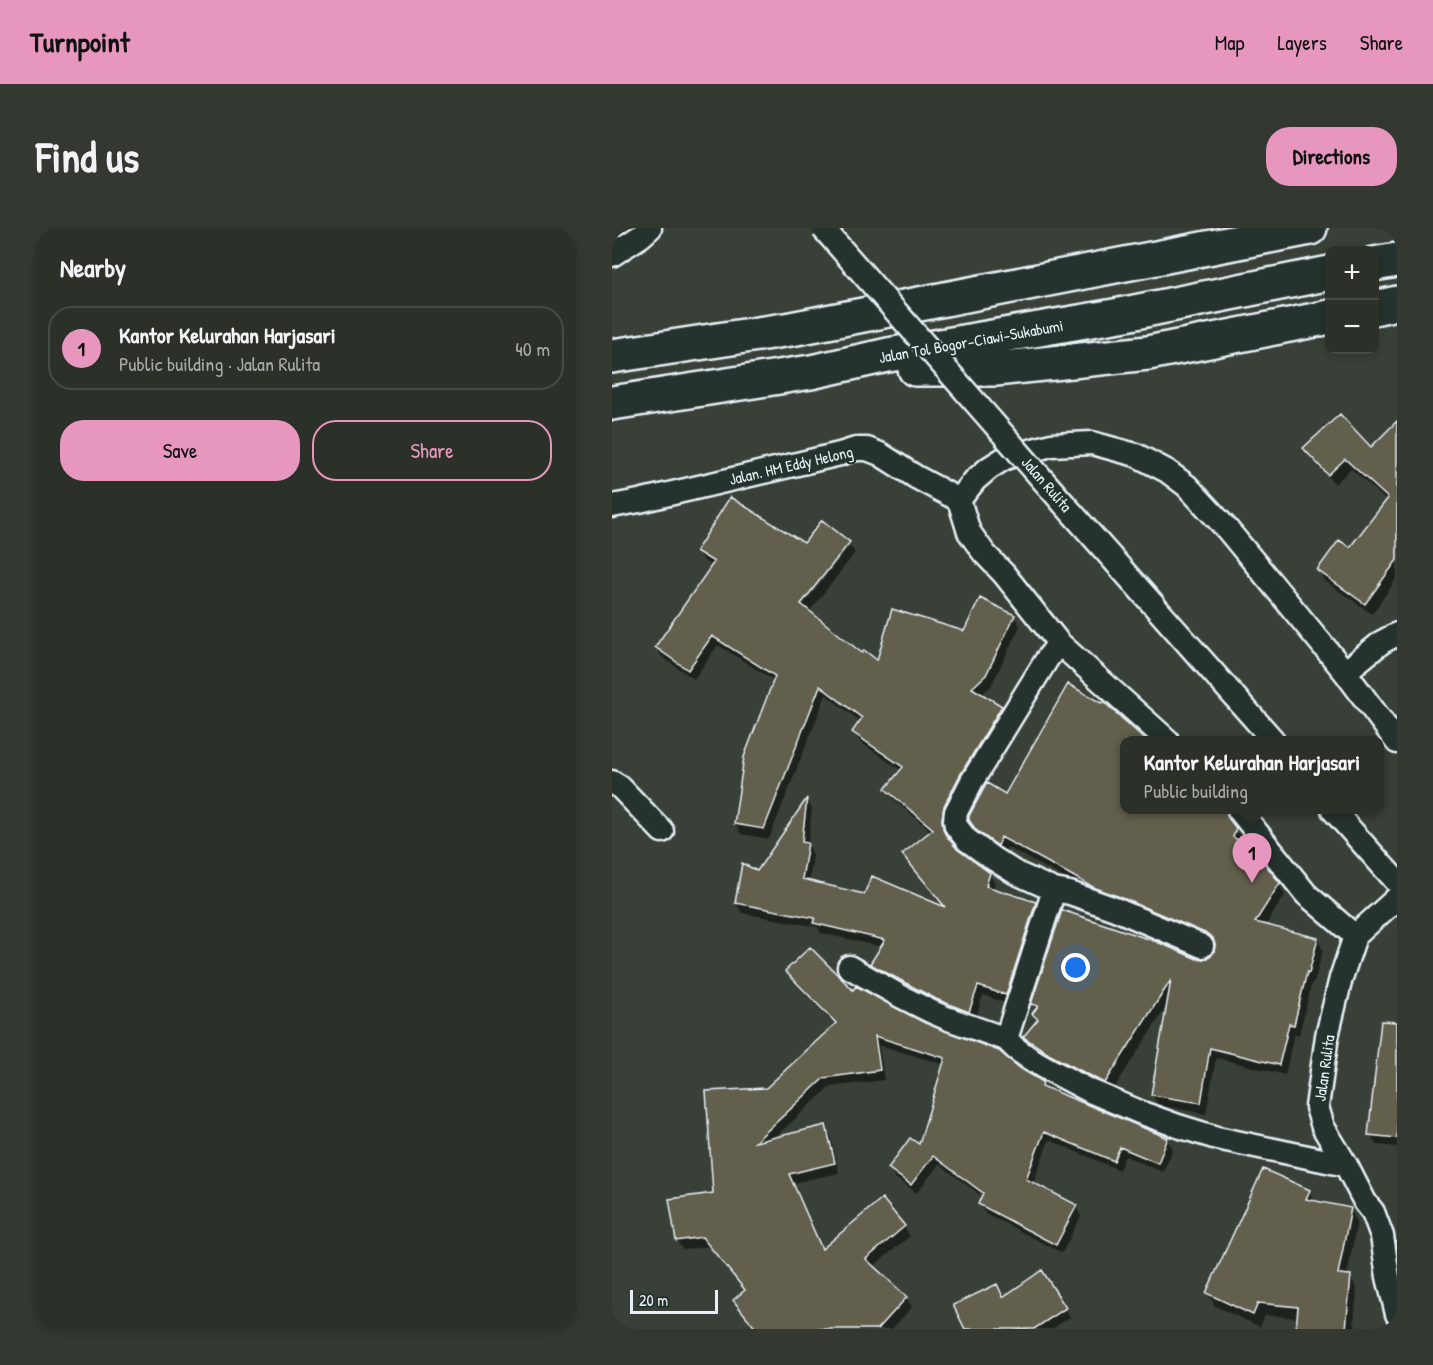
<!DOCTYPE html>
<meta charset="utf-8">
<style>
body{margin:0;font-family:"Patrick Hand",sans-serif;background:#333831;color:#f1f3f6}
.controls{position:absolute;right:18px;top:18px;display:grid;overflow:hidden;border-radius:12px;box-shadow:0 3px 9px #0003}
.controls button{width:54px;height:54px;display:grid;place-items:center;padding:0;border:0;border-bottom:2px solid #474b46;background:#2b3029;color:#f1f3f6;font:30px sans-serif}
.scale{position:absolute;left:18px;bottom:15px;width:88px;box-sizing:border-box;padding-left:6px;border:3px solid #e8f1f8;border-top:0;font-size:16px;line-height:21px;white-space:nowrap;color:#e8f1f8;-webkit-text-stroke:4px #26332d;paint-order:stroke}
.you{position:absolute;left:464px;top:740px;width:21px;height:21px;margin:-15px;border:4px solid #fff;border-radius:50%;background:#1a73e8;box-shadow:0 0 0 9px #1a73e833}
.badge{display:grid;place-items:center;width:39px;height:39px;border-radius:50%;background:#e797bd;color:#111;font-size:20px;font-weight:700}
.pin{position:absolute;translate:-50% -50px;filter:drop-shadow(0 2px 3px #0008)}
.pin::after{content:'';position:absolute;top:32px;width:21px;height:18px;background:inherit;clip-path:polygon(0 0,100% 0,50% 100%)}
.popup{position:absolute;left:508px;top:508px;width:264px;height:78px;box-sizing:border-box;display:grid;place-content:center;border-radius:12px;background:#2b3029;filter:drop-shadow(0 2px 4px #0005);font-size:20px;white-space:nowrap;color:#a6a9a8}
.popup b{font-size:22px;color:#f1f3f6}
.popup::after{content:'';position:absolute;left:50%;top:100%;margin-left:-12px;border:12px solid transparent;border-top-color:#2b3029}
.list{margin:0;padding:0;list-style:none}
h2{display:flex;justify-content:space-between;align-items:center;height:78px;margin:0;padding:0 24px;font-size:26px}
h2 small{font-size:20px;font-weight:400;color:#a6a9a8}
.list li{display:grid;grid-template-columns:39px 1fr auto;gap:18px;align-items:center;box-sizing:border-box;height:84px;margin:0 12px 12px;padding:0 12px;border:2px solid #474b46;border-radius:24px}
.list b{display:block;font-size:22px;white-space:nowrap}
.list p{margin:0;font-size:20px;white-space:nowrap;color:#a6a9a8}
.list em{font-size:20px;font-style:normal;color:#a6a9a8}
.actions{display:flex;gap:12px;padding:18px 24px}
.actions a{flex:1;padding:14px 0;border:2px solid #e797bd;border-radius:24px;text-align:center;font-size:21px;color:#e797bd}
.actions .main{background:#e797bd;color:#111}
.map{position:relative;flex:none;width:785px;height:1101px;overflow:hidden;border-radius:24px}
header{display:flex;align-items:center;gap:36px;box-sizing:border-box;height:84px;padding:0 30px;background:#e797bd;color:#111}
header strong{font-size:28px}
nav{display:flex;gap:33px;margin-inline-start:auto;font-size:21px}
.intro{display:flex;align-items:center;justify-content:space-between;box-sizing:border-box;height:144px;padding:0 36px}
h1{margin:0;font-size:42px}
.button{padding:15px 27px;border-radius:24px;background:#e797bd;color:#111;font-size:21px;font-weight:700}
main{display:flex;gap:36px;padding:0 36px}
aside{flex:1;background:#2b3029;border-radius:24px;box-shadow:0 3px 9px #0003}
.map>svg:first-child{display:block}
</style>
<header>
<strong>Turnpoint</strong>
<nav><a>Map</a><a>Layers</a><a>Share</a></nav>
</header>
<div class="intro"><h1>Find us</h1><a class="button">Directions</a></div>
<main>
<aside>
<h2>Nearby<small></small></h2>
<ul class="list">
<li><span class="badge">1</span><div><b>Kantor Kelurahan Harjasari</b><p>Public building · Jalan Rulita</p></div><em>40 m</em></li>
</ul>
<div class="actions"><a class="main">Save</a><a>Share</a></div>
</aside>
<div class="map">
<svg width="785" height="1101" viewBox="0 0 785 1101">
<rect width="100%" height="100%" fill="#394037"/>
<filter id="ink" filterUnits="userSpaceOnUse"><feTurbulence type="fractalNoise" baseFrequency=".0167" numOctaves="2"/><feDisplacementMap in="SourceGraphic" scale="12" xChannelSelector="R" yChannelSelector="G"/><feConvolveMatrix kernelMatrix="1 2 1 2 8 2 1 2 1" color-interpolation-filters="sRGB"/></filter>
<g filter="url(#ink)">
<path fill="#0007" d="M785 196V350L760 386 713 353 707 342 738 321 767 284 766 282 774 272 739 241 723 256 699 231 693 220 759 221Z
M237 315 238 316H234L184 381 186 383 238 317 243 325 197 384 250 427 266 434 402 388 408 398 379 458 369 467 389 479 395 490 335 602 336 612 346 624 377 646 383 656 381 662 423 675 429 685 399 777 371 767 363 793 266 746 260 736 270 719 209 705 206 699 130 685 124 675 195 573 200 581 196 617 201 627 197 655 253 668 334 681 297 636 292 626 320 604 281 571 275 561 290 543 248 514 242 504 249 494 214 467 157 611 129 606 123 596 163 453 106 417 82 451 50 429 44 419 100 338 92 333 86 323Z
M512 512V582H613L619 593V596L630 612 628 616 667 656 673 667 653 698 705 711 711 722 702 755 700 754 687 807 682 806 673 847 604 830 594 886 546 877 540 866 556 776 499 865 419 820 413 810 426 793 422 786 425 783 421 776 585 732 598 730 604 724 603 716 516 679 488 669 395 619 392 627 372 613 358 592 394 568Z
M175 743 241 765 408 842 430 855 434 861 555 912 561 921 551 944 513 928 507 942 437 912 421 956 464 979 469 988 450 1025 373 985 367 976 371 969 327 936 305 965 283 950 278 940 308 919 333 837 267 817 272 852 218 859 161 911 213 899 219 908 227 945 181 955 210 1022 270 973 292 999 298 1008 261 1039 294 1070 300 1079 280 1101H143L128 1082 123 1073 134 1063 97 1018 71 1022 65 1013 102 966 154 861 224 797 181 753Z
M785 805V919L764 917 758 906Z
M697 963 703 974 738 981 745 994 735 1048H738L745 1061 742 1095 745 1101H685L686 1090 653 1087 648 1099 603 1078 595 1065Z
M430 1044 458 1089 440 1101H354L391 1070Z"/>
<path fill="#645f4d" stroke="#e8f1f8" stroke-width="1.5" d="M728 186 759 219 785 193V332L753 376 705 342 727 312 738 319 776 270 733 231 716 247 691 220Z
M118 269 192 315 210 292 238 314 189 376 250 425 252 422 265 432 280 381 352 403 368 370 403 387 374 447 360 460 390 478 348 547 332 578 330 591 331 600 333 606 345 621 378 645 374 658 424 674 394 767 366 758 357 784 324 771 258 736 273 712 201 695 203 690 123 675 130 635 145 643 195 570 190 614 196 615 190 651 252 666 260 648 333 679 290 626 321 601 273 561 291 539 240 504 250 490 208 458 152 601 122 596 132 529 163 448 100 408 76 442 43 419 102 334 84 323Z
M456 456 489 475 491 474 494 476 535 513H513V582H614L616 590 624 600 621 609 642 622 668 655 643 694 706 710 697 745 695 744 682 797 677 796 667 837 598 820 589 875 539 867 559 752 493 855 444 830 411 809 426 791 420 786 426 778 419 776 450 682 545 714 585 731H591L598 729 602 724 603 717 601 710 595 706 508 669 481 659 389 609 386 618 364 602 357 592V588L375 555 393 566Z
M198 719 241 762 244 758 313 795 387 823 409 841 431 854 430 858 556 910 546 935 508 919 502 933 432 904 414 951 465 977 444 1017 366 976 371 965 321 928 299 957 276 940 298 910 307 916 333 830 263 808 268 842 212 850 143 914 214 897 223 935 177 946 210 1021 270 970 293 998 254 1031 295 1069 266 1101H144L121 1072 133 1062 90 1009 64 1013 57 971 101 965 94 863 154 860 224 795 173 743Z
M769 793 785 794V910L756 907Z
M651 941 698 962 694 971 739 980 726 1046 739 1047 734 1101H684L686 1079 646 1075 641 1087 594 1065Z
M430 1042 454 1080 422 1101H353L341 1077 385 1056 391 1069Z"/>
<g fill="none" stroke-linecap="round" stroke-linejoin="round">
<defs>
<path id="minor" d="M0 27 29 8 38 0
M347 272 363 252 377 240 393 230 439 217 480 215 524 227 555 243 575 258 615 301 733 444 785 514
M347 272 357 304 372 325 392 346 447 415 555 512
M452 276 661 512
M0 278 27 273 228 226 244 221H255L268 226 304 249 347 272
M447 415 435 431 360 553 344 584 343 592 344 598 355 612 380 630 404 645 442 662 458 665 503 681 590 718
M733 444 770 414 785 406
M0 554 8 559 50 603
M627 582 694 666 743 708
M721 582 785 654
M785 670 743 708 729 750 715 808 705 879 711 899 734 937 753 974 761 984 770 1008 776 1049 785 1086
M237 739 290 769 318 783 334 790 394 811 403 820 417 830 438 842 478 863 530 885 566 898 605 910 734 937
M394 811 442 662"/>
<path id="motorway" d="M762 36 785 32
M762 80 785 75
M0 128 179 101 698 0
M303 141H383L536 125 718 89
M0 175 199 144 276 127 508 87 718 45"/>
</defs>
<use href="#minor" stroke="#e8f1f8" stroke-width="27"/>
<use href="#motorway" stroke="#e8f1f8" stroke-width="38"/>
<use href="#minor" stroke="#26332d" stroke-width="22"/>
<use href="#motorway" stroke="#26332d" stroke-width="33"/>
<defs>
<path id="minor-bridge" d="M211 0 452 276"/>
</defs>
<use href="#minor-bridge" stroke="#e8f1f8" stroke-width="27" stroke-linecap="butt"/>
<use href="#minor-bridge" stroke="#26332d" stroke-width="22"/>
</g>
</g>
<g text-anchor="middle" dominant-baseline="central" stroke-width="4.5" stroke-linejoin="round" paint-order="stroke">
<g font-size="16" fill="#e8f1f8" stroke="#26332d">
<text transform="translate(359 113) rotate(-10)">Jalan Tol Bogor–Ciawi–Sukabumi</text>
<text transform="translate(179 237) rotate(-13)">Jalan. HM Eddy Helong</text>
<text transform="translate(435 256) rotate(49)">Jalan Rulita</text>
<text transform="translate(712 840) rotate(-82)">Jalan Rulita</text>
</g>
</g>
</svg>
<div class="controls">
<button>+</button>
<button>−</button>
</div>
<div class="scale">20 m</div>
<div class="you"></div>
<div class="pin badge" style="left:640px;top:655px">1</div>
<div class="popup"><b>Kantor Kelurahan Harjasari</b>Public building</div>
</div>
</main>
